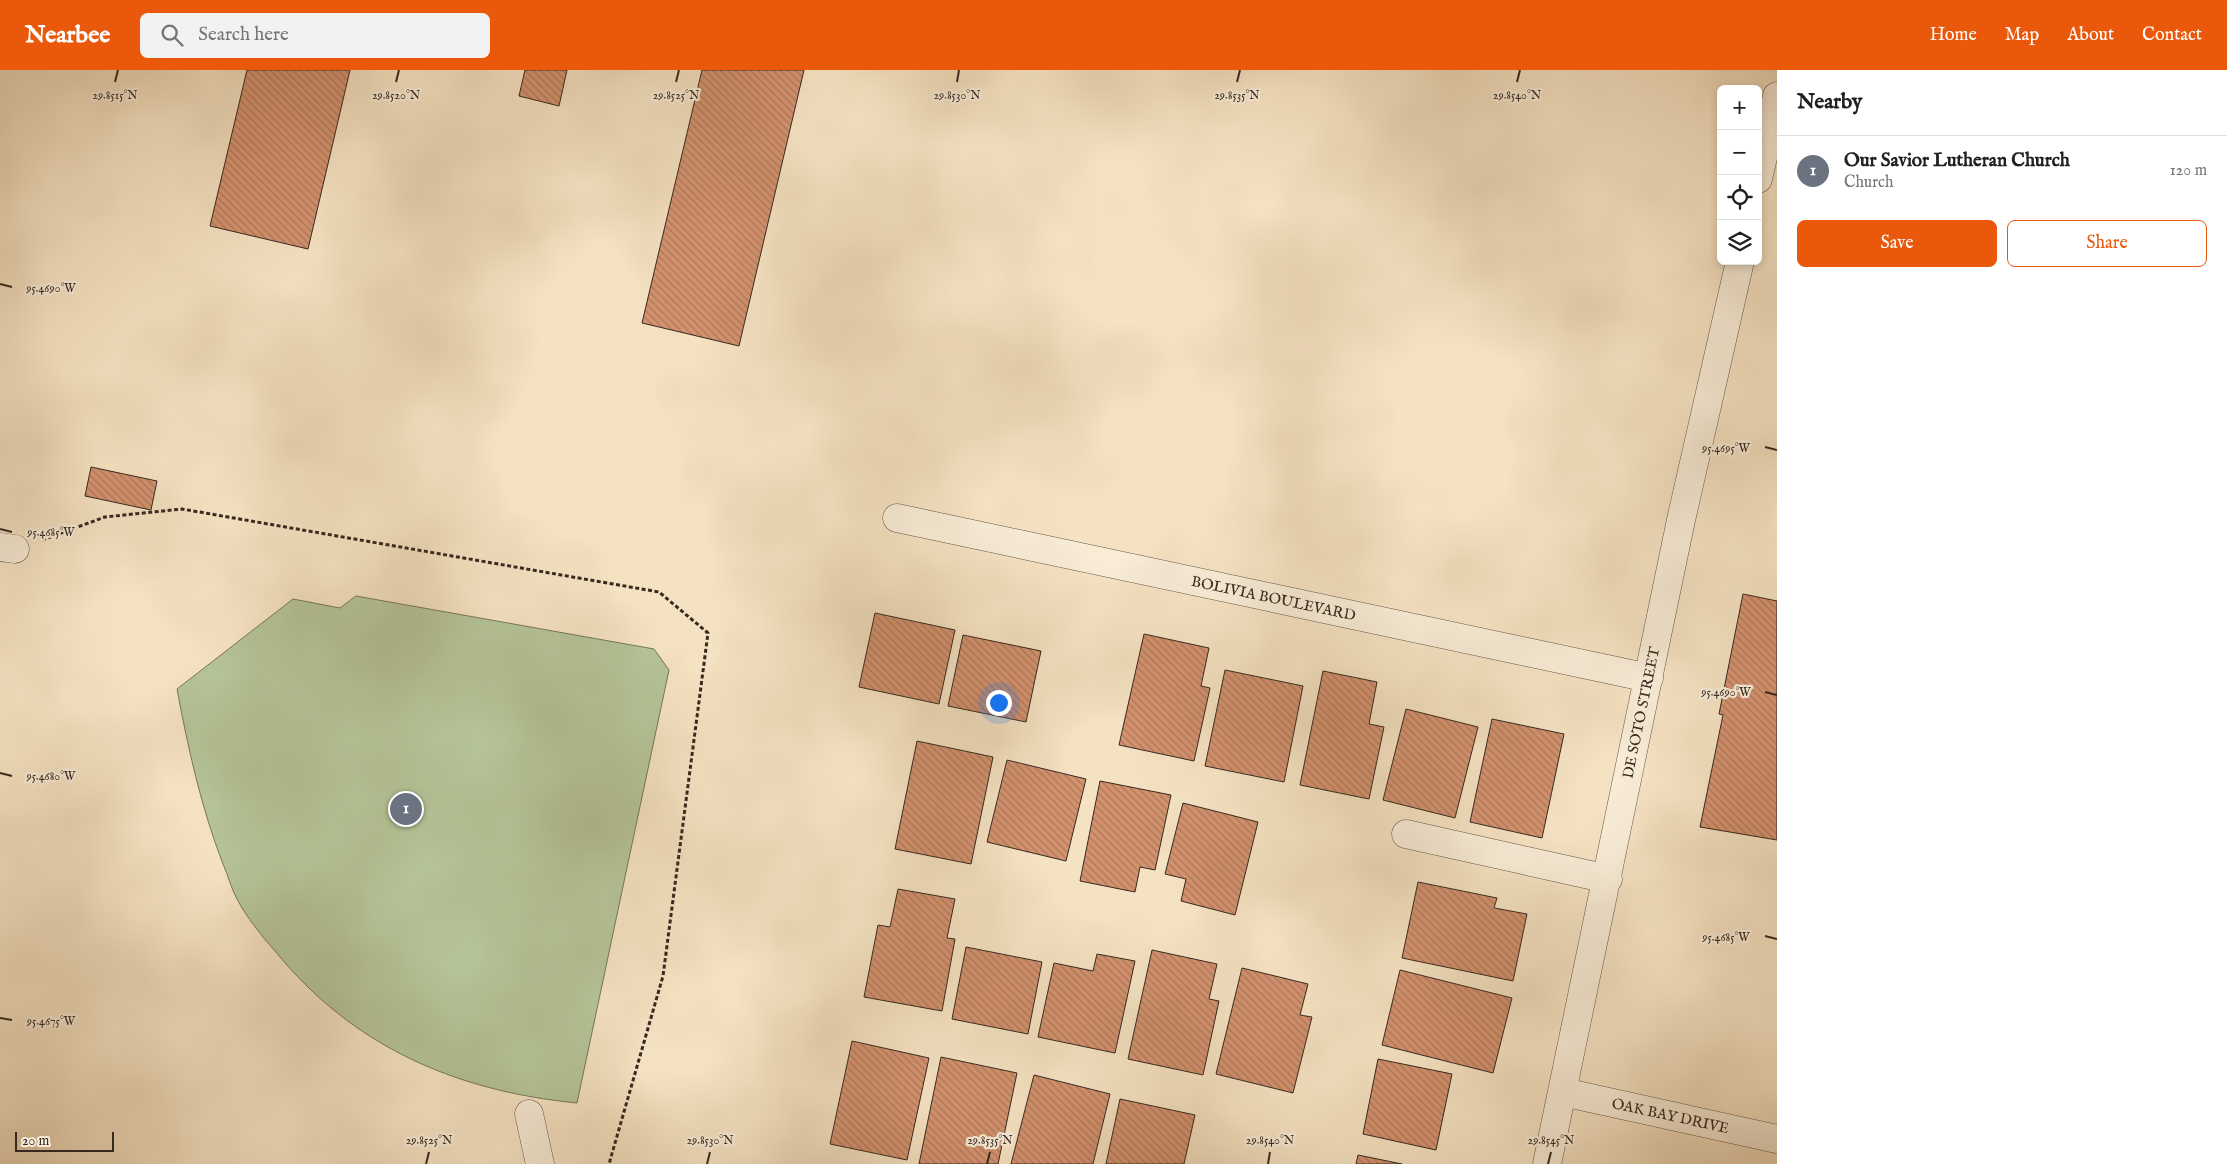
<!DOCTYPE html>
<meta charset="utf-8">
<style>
body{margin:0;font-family:"IM FELL English",serif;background:#f2f2f2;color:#202124}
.controls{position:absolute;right:15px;top:15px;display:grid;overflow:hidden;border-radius:8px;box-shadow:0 2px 8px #0003}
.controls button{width:45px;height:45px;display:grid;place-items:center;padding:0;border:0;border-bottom:1px solid #e0e0e0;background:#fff;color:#202124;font:25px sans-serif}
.scale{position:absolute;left:15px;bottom:12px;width:99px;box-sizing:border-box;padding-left:5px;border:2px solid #352920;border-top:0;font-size:14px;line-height:18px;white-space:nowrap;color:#352920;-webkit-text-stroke:4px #f8ecd7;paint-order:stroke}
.you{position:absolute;left:998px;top:632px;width:18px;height:18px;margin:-12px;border:4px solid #fff;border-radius:50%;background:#1a73e8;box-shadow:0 0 0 8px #1a73e833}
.badge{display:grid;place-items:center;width:32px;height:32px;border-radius:50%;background:#ea580c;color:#fff;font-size:16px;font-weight:700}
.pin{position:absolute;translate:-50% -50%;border:2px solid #fff;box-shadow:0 1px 5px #0006}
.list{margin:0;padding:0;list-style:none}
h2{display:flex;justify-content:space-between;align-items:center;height:65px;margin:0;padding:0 20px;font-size:21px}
h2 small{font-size:16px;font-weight:400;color:#757577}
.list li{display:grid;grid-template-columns:32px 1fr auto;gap:15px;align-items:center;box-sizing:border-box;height:70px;padding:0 20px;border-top:1px solid #e0e0e0}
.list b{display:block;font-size:19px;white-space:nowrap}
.list p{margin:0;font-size:16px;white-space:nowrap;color:#757577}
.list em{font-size:16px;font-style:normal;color:#757577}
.actions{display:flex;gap:10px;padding:15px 20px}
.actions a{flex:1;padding:11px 0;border:1px solid #ea580c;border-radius:8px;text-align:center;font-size:18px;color:#ea580c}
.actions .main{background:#ea580c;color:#fff}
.icon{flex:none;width:28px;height:28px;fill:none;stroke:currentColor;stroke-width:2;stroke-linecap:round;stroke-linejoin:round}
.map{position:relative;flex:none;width:1777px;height:1094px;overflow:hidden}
header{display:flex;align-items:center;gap:30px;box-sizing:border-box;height:70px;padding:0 25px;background:#ea580c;color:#fff}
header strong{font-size:24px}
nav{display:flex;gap:28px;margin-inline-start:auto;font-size:18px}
.search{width:350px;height:45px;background:#f2f2f2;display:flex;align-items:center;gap:12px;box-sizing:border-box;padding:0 18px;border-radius:8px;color:#757577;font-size:19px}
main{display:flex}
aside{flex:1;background:#fff}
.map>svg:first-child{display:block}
</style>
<header>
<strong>Nearbee</strong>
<div class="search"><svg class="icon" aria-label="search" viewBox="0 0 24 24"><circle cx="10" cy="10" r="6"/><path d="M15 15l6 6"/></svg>Search here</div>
<nav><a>Home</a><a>Map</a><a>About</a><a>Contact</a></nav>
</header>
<main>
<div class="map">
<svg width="1777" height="1094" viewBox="0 0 1777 1094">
<defs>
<pattern id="building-back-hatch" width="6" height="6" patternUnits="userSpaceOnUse" patternTransform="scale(1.25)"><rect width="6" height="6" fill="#d4926f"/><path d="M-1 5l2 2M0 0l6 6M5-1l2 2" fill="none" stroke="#ad775b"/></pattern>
</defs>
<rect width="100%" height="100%" fill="#f5e2c2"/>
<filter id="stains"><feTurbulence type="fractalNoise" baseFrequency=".004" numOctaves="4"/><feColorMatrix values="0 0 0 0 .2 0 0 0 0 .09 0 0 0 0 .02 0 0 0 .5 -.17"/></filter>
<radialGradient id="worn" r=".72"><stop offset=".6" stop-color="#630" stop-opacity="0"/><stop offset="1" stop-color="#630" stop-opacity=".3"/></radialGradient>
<path fill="#b5c498" stroke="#75765c" d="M356 526 654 579 669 600 577 1033C456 1021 353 977 275 881 261 865 247 848 237 829 231 818 228 805 223 794 201 737 188 678 177 619L293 529 340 538Z"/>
<path fill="url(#building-back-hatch)" stroke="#352920" d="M247 0H350L308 179 210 156Z
M525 0H567L559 36 519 26Z
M702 0H804L739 276 642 253Z
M91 397 157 411 151 440 85 426Z
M1743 524 1777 531V770L1700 757 1723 645 1719 644Z
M875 543 955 560 939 634 859 617Z
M1144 564 1209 578 1201 616 1210 618 1194 691 1119 675Z
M963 565 1041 581 1026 652 948 636Z
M1225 600 1303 616 1284 712 1205 696Z
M1323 601 1377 612 1369 654 1384 657 1369 729 1300 715Z
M1406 639 1478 657 1455 748 1383 730Z
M1492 649 1564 664 1542 768 1470 752Z
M917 671 993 687 971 794 895 779Z
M1007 690 1086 709 1066 791 987 772Z
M1100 711 1171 725 1155 800 1140 797 1135 822 1080 811Z
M1183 733 1258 752 1235 845 1181 831 1186 809 1165 804Z
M1418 812 1497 828 1494 838 1527 844 1513 911 1402 888Z
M898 819 955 829 947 868 955 869 942 941 864 927 878 855 890 857Z
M966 877 1042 892 1028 964 952 949Z
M1152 880 1217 894 1209 929 1219 931 1203 1005 1128 989Z
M1097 884 1135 891 1115 983 1038 967 1054 893 1093 901Z
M1242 898 1308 914 1300 945 1312 947 1293 1023 1216 1004Z
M1400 900 1512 928 1493 1003 1382 975Z
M852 971 929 988 907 1090 830 1074Z
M941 987 1017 1003 998 1094H919Z
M1378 989 1452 1004 1436 1080 1363 1064Z
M1034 1005 1110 1024 1093 1094H1011Z
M1120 1029 1195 1045 1184 1094H1106Z
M1358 1085 1402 1094H1356Z"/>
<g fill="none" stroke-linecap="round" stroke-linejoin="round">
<defs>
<g id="minor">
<path d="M1758 109 1777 26"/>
<path id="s1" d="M897 448 1649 608"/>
<path d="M0 477 15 479"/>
<path d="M1406 764 1608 809"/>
<path id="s2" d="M1563 1022 1777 1069"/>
<path d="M529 1044 540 1094"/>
<path id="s3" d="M1547 1094 1681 450 1740 191"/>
</g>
</defs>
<use href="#minor" stroke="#655748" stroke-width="29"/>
<path stroke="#352920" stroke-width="3" stroke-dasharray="4 2.5" stroke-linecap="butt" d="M42 470 105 447 182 439 659 522 708 563 663 906 609 1094"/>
<use href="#minor" stroke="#f8ecd7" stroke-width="28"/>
</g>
<path fill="none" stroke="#352920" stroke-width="2" d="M115 12 118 0M396 12 399 0M676 12 679 0M957 12 959 0M1237 12 1240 0M1517 12 1520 0M0 214 12 217M1765 377 1777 380M0 459 12 462M1765 622 1777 625M0 703 12 706M1765 866 1777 869M0 948 12 950M426 1094 429 1082M707 1094 710 1082M987 1094 990 1082M1268 1094 1270 1082M1548 1094 1551 1082"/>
<g text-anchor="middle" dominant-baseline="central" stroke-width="4.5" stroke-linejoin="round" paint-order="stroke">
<g font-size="15" fill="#352920" stroke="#f8ecd7">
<text stroke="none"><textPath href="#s1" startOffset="385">BOLIVIA BOULEVARD</textPath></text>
<text stroke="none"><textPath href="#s3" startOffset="461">DE SOTO STREET</textPath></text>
<text stroke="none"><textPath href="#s2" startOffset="110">OAK BAY DRIVE</textPath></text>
</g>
</g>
<g font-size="12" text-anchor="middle" fill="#352920" stroke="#f8ecd7" stroke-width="4.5" stroke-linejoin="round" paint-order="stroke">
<text x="115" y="29">29.8515°N</text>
<text x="396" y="29">29.8520°N</text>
<text x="676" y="29">29.8525°N</text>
<text x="1237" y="29">29.8535°N</text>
<text x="957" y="29">29.8530°N</text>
<text x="1517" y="29">29.8540°N</text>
<text x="51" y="222">95.4690°W</text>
<text x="1726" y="382">95.4695°W</text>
<text x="51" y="466">95.4685°W</text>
<text x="1726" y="626">95.4690°W</text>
<text x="51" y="710">95.4680°W</text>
<text x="1726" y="871">95.4685°W</text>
<text x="51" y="955">95.4675°W</text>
<text x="429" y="1074">29.8525°N</text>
<text x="710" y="1074">29.8530°N</text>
<text x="990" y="1074">29.8535°N</text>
<text x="1270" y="1074">29.8540°N</text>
<text x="1551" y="1074">29.8545°N</text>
</g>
<rect width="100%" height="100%" filter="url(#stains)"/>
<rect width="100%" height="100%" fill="url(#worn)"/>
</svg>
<div class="controls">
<button>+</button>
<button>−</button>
<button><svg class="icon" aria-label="locate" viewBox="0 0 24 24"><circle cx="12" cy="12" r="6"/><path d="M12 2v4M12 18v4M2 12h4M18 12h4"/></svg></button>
<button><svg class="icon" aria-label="layers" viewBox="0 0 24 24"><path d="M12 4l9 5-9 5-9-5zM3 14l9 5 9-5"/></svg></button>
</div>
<div class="scale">20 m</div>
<div class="you"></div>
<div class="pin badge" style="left:406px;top:739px;background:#6b7280">1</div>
</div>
<aside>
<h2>Nearby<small></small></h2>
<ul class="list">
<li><span class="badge" style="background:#6b7280">1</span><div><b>Our Savior Lutheran Church</b><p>Church</p></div><em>120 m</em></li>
</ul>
<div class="actions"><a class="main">Save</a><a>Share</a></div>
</aside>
</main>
